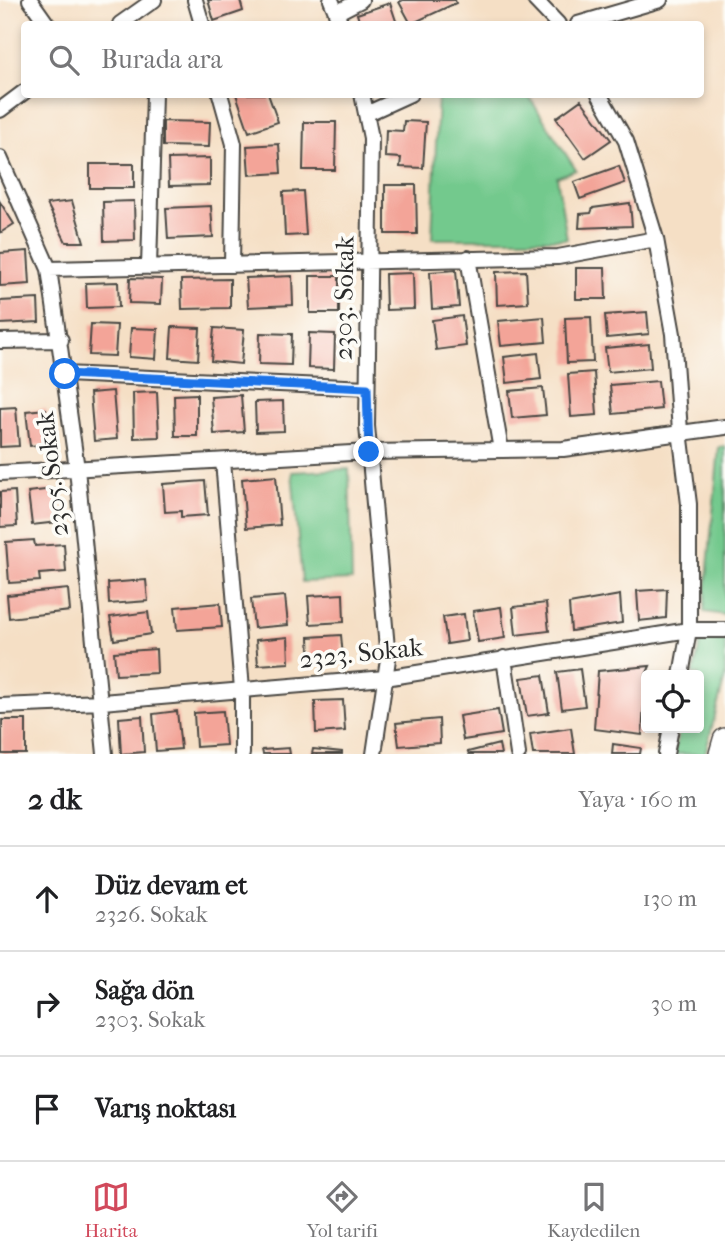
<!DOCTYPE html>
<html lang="tr">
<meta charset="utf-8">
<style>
body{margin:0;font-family:"IM FELL French Canon",serif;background:#f2f2f2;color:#202124}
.controls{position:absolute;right:21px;bottom:21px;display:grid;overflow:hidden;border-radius:7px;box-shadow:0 4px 10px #0003}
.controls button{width:63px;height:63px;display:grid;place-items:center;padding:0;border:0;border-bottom:2px solid #e0e0e0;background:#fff;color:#202124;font:35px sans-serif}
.stop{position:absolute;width:21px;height:21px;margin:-16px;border:5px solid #1a73e8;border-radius:50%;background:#fff}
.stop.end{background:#1a73e8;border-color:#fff;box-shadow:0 2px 7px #0008}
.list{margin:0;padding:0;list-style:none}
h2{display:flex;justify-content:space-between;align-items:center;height:91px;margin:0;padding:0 28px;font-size:30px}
h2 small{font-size:23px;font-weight:400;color:#757577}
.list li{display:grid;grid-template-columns:46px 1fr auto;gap:21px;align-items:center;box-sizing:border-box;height:105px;padding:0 28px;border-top:2px solid #e0e0e0}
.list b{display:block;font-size:26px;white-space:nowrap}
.list p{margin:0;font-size:23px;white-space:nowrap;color:#757577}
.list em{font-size:23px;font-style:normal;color:#757577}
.icon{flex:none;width:38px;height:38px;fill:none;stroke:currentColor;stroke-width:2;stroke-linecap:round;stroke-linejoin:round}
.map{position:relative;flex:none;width:725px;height:754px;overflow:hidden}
.search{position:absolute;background:#fff;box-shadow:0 4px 10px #0003;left:21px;right:21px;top:21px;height:77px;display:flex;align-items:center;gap:18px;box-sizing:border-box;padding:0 24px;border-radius:7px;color:#757577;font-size:26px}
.sheet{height:406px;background:#fff}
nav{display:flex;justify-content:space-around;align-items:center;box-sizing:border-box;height:98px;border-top:2px solid #e0e0e0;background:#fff;font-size:19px;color:#757577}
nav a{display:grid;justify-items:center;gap:4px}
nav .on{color:#d1495b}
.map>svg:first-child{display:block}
</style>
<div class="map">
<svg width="725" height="754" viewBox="0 0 725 754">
<rect width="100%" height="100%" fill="#fdfcf7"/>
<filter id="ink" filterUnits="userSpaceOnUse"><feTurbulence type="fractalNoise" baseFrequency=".0143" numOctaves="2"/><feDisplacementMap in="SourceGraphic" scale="14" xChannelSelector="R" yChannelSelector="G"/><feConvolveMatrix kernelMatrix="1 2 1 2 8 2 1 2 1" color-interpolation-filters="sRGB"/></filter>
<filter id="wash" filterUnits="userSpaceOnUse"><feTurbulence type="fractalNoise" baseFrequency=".00686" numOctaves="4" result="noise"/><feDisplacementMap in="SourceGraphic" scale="28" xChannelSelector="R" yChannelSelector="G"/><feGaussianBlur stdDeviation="1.57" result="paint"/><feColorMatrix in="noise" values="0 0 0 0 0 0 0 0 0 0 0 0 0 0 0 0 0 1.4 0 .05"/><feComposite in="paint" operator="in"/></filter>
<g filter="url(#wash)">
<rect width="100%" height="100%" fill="#f5dfc5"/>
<path fill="#73c98d" stroke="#4f7a5c" stroke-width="2" d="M438 95H528L576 170 557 177 567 239H432Z
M725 446V615L704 612 719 447Z
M349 469 352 580 302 582 292 472Z
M701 639 725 640V677L705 754H674L680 728H699V675H693Z"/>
<g id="blocks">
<path fill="#f3a498" d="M208 0H240L243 11 214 21Z
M403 0H455L456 3 411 24 399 2Z
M390 3 397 24H360L357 14Z
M236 94H268L278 122 249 132Z
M581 100 611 140 585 158 556 118Z
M163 121 210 122 209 147 163 146Z
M404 121 426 122 423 168 400 167 401 158 385 157 386 130 403 131Z
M304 122H336L335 170H303Z
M279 144 281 173 249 175 247 146Z
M210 158V185L169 186 168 159Z
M90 164H134V188H90Z
M619 166 625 183 580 199 574 182Z
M385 185H416L417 234H385Z
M303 191 306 235 285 236 283 192Z
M72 201 84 242H66L47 204Z
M134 201 135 240 104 241 103 202Z
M0 202 14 224 0 233Z
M630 203 632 226 579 228 580 214 591 213 593 208Z
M211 206 213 237 168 239 166 208Z
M28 251 30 284 0 286V253Z
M576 268H605L606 299H576Z
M456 270 459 307 432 309 430 272Z
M526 271 528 303 497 305 496 272Z
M413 273 414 309 386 310 385 274Z
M292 276 293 305 248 307 246 278Z
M310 276H339V313H310Z
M130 278 162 279 161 304 129 303Z
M230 279V308L182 309 181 280Z
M118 282 119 307 87 308 86 283Z
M38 299 39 322 0 324V301Z
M647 312 649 334 607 338 605 315Z
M462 316 466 346 436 350 432 320Z
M544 317 546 342 501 346 498 321Z
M591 317 593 362 567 363 565 318Z
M91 324 117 325 115 356 89 355Z
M172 327 200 328 198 360 170 358Z
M131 328 158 329 156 359 129 357Z
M214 328 244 330 241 364 211 361Z
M260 333 292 334 291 365 259 364Z
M309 333 335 334 334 369 308 368Z
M649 344 651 368 608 372 605 348Z
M538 353 541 379 507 383 504 357Z
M594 372 597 415 571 417 568 374Z
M658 381 661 409 613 414 610 385Z
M543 388 546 415 512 418 509 391Z
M113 391 117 439 94 441 90 393Z
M157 392 159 437 134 438 133 393Z
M197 394V436H175L174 395Z
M241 395 244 432 214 434 211 397Z
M283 401 284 431 256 432 255 402Z
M16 407 19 446 0 447V408Z
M46 409 50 444 30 446 26 411Z
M276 476 280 525 246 528 242 479Z
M205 481 208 515 181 517V511L165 512 163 484Z
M54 489 58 522 32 525 28 492Z
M15 491 17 526 0 527V492Z
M34 540 35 546 64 544 66 572 39 574 40 581 9 583 6 542Z
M146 580 148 601 109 604 108 583Z
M68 589 70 611 9 618 7 595Z
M667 589 666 618 639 621 637 591Z
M343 594 344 622 310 624 308 596Z
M620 595 622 623 571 631 569 604Z
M285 596 288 625 254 628 251 599Z
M220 603 222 627 177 630 175 607Z
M546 603 549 631 516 635 513 607Z
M501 607 505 638 478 642 473 611Z
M148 612 151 634 114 640 110 617Z
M464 614 467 641 447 644 443 617Z
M341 635 343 657 310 659 309 637Z
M288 637 289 663 258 665 256 640Z
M156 649 157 673 116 675 114 652Z
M650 666 646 675 642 735 594 729 598 671Z
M580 669 585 706 562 709 557 672Z
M543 675 549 713 527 716 521 678Z
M343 700 345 731 316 733 315 701Z
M498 710 502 734 463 740 459 716Z
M177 711 181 749 156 751 153 714Z
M223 711 226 745 196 747 194 713Z
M142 716 144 752 121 754 119 718Z
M439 719 440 743 399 746 396 723Z
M2 720H26V754H2Z
M571 728 575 754H533L530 734Z
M499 744 501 754H469L468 752Z
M613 744 641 748 640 754H612Z
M289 748 290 754H263L262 750Z
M313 749 342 752V754H312Z"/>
</g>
</g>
<g filter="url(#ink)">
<use href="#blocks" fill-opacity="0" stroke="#494642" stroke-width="2"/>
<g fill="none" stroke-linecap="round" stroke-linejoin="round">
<defs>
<path id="minor" d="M30 0 47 24
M195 0 202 24
M331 0 341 24
M535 0 558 24
M336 13 361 0
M120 24 154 0
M578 24 660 0
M220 94 234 144 232 265
M362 94 371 138 367 426 388 659 374 754
M599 94 626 141 656 239 673 334 680 431 689 504V630L681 675
M0 110 24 92
M366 114 410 94
M0 158 49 269 77 469 105 754
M468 258 501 450
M149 267 154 94
M49 269 558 257 656 239
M0 341 61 340
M65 374 367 388
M223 461 242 689V754
M0 473 369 452 563 449 725 427
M504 658 518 754
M0 706 102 702 385 678 689 630H725
M666 754 671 728"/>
<path id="trunk" d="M721 754 725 740"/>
</defs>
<use href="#minor" stroke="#494642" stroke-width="18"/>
<use href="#trunk" stroke="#494642" stroke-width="26"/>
<use href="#minor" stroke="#fff" stroke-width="14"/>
<use href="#trunk" stroke="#fff" stroke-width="23"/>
</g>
</g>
<g fill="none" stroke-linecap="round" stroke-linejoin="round" filter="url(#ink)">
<path stroke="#1a73e8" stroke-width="9" d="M65 374 367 388 369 452"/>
</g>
<g text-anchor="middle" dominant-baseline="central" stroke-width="7" stroke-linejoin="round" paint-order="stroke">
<g font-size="26" fill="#2b2b2b" stroke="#fdfcf7">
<text transform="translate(344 298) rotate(-89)">2303. Sokak</text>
<text transform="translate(52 474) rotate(-97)">2305. Sokak</text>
<text transform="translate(361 653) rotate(-6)">2323. Sokak</text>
</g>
</g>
</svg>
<div class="controls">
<button><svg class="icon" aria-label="locate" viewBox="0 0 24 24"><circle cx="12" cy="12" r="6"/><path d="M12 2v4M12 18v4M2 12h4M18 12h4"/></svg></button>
</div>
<div class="stop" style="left:65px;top:374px"></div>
<div class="stop end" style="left:369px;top:452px"></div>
<div class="search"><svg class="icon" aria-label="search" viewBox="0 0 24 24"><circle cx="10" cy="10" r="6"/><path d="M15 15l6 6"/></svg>Burada ara</div>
</div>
<section class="sheet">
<h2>2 dk<small>Yaya · 160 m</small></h2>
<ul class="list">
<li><svg class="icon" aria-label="ahead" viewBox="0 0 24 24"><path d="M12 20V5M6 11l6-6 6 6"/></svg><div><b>Düz devam et</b><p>2326. Sokak</p></div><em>130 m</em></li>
<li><svg class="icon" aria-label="right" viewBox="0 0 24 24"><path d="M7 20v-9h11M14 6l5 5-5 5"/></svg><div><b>Sağa dön</b><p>2303. Sokak</p></div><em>30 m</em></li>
<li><svg class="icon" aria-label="arrive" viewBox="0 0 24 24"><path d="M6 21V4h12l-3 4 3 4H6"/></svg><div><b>Varış noktası</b></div></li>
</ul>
</section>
<nav>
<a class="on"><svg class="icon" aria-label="map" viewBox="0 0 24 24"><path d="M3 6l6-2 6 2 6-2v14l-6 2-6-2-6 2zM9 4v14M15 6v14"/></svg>Harita</a>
<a><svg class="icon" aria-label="directions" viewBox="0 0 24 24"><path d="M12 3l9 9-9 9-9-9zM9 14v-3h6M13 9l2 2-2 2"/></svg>Yol tarifi</a>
<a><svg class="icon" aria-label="saved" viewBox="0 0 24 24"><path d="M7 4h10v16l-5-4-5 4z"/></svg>Kaydedilen</a>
</nav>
